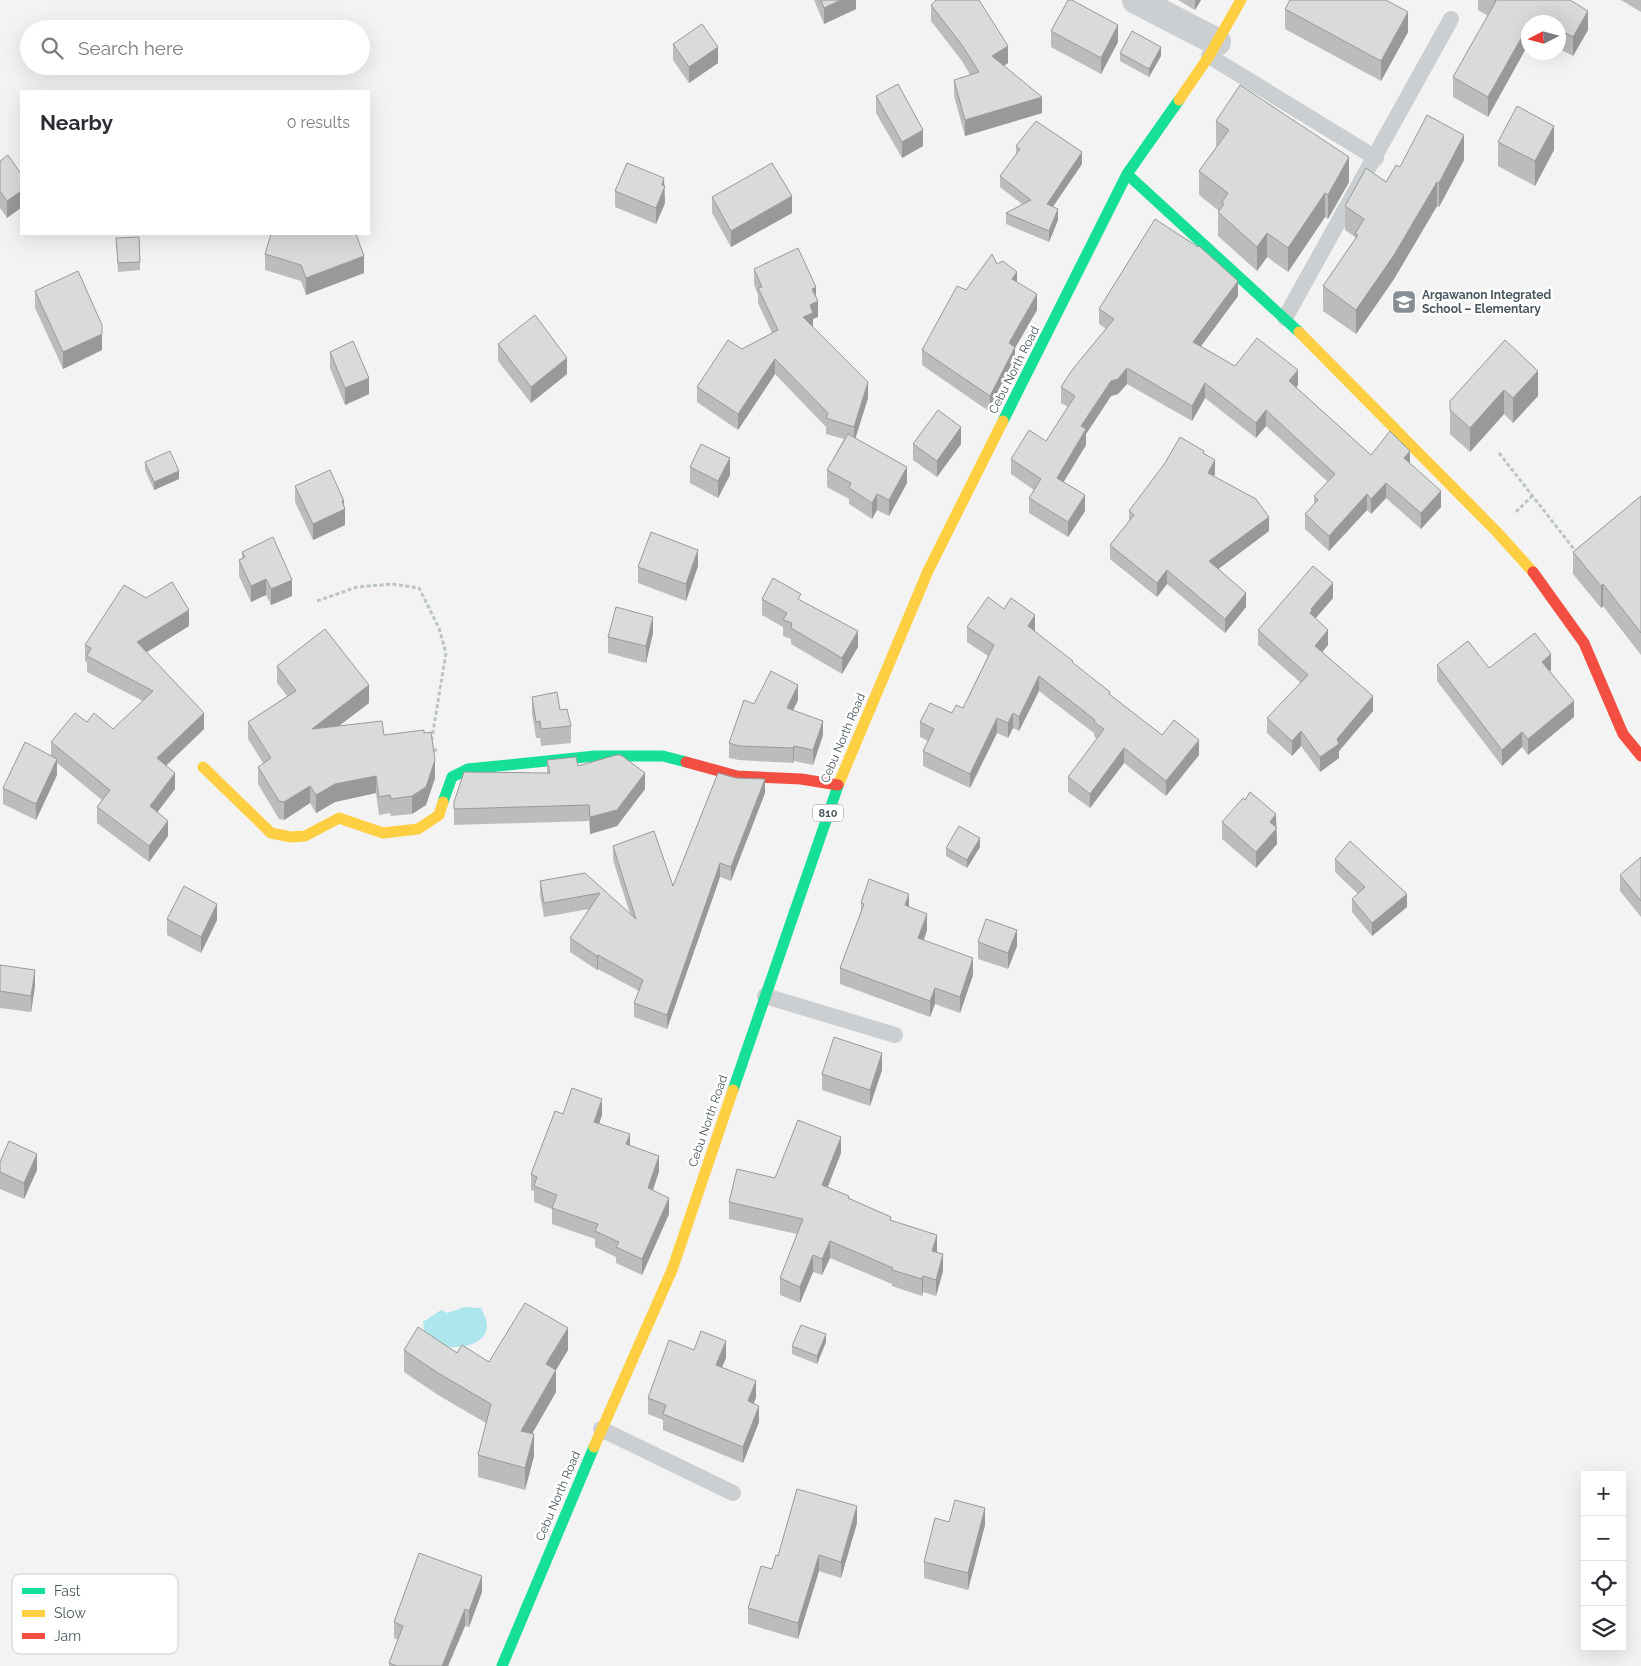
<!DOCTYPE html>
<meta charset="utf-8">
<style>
body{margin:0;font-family:Raleway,sans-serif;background:#f7f7f7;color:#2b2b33}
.controls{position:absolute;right:15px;bottom:15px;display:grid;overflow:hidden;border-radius:0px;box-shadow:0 5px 20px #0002}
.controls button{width:45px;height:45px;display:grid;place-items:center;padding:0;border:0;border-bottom:1px solid #e1e1e2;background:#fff;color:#2b2b33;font:25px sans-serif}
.compass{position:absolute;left:1521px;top:15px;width:45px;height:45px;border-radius:50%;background:#fff;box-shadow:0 5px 20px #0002;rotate:264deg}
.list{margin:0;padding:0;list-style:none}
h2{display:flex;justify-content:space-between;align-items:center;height:65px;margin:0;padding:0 20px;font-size:21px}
h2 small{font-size:16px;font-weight:400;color:#7c7c81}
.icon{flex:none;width:28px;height:28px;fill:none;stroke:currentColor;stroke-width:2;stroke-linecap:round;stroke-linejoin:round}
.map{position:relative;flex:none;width:1641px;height:1666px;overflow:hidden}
.search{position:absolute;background:#fff;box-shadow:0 5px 20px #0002;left:20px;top:20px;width:350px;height:55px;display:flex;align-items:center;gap:12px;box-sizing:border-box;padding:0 18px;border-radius:28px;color:#7c7c81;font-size:19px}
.panel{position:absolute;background:#fff;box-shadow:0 5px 20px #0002;left:20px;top:90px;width:350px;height:145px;border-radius:0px}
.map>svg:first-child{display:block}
</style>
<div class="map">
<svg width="1641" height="1666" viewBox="0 0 1641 1666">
<rect width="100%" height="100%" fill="#f3f3f3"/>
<path fill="#aee6ed" d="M465 1307 481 1308C492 1328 488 1340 466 1346 459 1347 449 1348 442 1346 436 1345 430 1340 425 1337L423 1322 441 1310 447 1313Z"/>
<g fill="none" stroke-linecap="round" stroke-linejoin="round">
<path stroke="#bbc6c2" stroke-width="3" stroke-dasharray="4 2.5" stroke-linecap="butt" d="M1499 453 1577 553
M1516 512 1532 496
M317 601 357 587 392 584 419 588 439 628 446 653 431 744 438 754"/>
<path stroke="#cccfd1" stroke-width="16" d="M1209 56 1376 158
M1285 318 1451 19
M765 996 895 1035
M601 1429 733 1493"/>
<path stroke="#cccfd1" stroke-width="28" d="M1136 0 1217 42"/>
<path stroke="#16e098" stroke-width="11" d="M1127 174 1299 332
M1003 421 1127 174 1179 100
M443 802 452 777 468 769 595 756H663L686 762
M733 1090 839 783
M502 1666 594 1447"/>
<path stroke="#ffcf43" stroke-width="11" d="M1179 100 1209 56 1241 0
M1299 332 1496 531 1533 572
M203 767 271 833 291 837 305 836 339 818 383 833 418 829 439 815 443 802
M839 783 928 571 1003 421
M594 1447 672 1270 733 1090"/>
<path stroke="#f24e42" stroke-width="11" d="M1533 572 1584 643 1623 734 1641 756
M686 762 737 776 801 779 838 785"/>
</g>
<path fill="#bbbcbc" d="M814 0H856V9L824 24Z
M1178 0H1201L1195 10Z
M1478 0H1570L1588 30 1573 56 1558 48V22H1528L1488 117 1453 97V77L1488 16 1478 10Z
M1621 0H1641V12Z
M931 5 1008 63 1004 66 1042 113 965 136 954 96V80L970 75 962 61 931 21Z
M1285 9 1408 32 1381 81 1285 29Z
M1051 31 1118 42 1101 74 1051 47Z
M673 44 718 63 689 83 673 60Z
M1120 53 1161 56 1149 77 1120 61Z
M876 96 923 146 902 158 876 113Z
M1216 121 1349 182 1328 219 1325 217 1288 272 1267 257 1257 271 1218 236V212L1219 211 1199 195V171L1217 146H1216Z
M1498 142 1554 150 1535 186 1498 166Z
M1016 146 1082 164 1053 207 1058 220 1049 242 1006 224V213L1022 204 1000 187V176L1016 155Z
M8 155 7 218 0 208V161Z
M1464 160 1439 207 1437 206 1394 279 1356 334 1323 311V286L1355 239V237L1345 230V206L1386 182 1400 167Z
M664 186 665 203 656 224 615 207V191Z
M712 197 792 213 731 247 712 213Z
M116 238 140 262V270L118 272Z
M265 254 364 273 306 295 301 281 265 270Z
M997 264 1017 282 1037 310 1015 348V363L990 412 922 365V350L966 290Z
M754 269 816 297 818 317 813 319V328L868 398 855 438 907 483 889 516 877 510 872 519 849 504V499L827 487V470L844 439 826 434V427L775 374 738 430 697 402V387L742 349 772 333 758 303V295L754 284Z
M35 291 102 350 63 369 35 308Z
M1238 296 1201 346 1235 366 1298 385 1296 387 1371 455 1410 464 1441 507 1421 529 1386 498 1371 514 1367 510 1329 551 1305 529V514L1314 504V496L1328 482 1266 426 1256 438 1205 398 1192 421 1127 384 1118 394 1111 396 1086 434V445L1063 482 1085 511 1068 537 1029 513V498L1034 490 1011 474V459L1046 441 1068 407 1061 403V387L1106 329 1099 324V309Z
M498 344 567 374 531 403 498 361Z
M330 352 369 394 345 405 330 368Z
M1538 371V396L1513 423 1504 414 1470 452 1450 434V401Z
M913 444H961L937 477 913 460Z
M1204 454 1215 474 1214 476 1269 531 1218 569 1246 607 1225 633 1167 584 1157 597 1110 559V545L1129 521V511Z
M145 462 179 479 154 490 145 470Z
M690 467 730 475 718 498 690 483Z
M295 486 345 525 313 540 295 502Z
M1641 496V655L1603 606 1601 608 1573 574V552Z
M242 552 292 596 271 605 266 595 251 602 239 576V560L242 558Z
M698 566 686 601 638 583V567Z
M1333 598 1316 618 1328 645 1322 652 1373 711 1339 751V758L1320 772 1301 746 1292 756 1267 733V718L1301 683 1258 645V630Z
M762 599 801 600 858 647 842 674 791 644V639L783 636V627L762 615Z
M1004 609 1035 630 1034 631 1110 695 1162 735 1199 755 1166 796 1124 763 1090 808 1068 792V777L1097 739 1094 736V733L1039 691 1019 731 1013 728 1008 738 997 733 970 788 923 766V751L928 741 920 737V722L952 713 963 708 988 656 967 642V627Z
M189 626 147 652 204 729 166 766 175 789 157 812 168 836 149 862 97 823V807L102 800 57 763V775L36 820 3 804V788L51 756V742L87 722 113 729 143 701 87 672V662L85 661V645Z
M653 633 646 663 608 653V637Z
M1437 665 1489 668 1551 670 1550 671 1574 717 1528 755 1522 747 1502 766 1437 681Z
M277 666 369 703 339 726 384 735 435 778 426 805 412 814 391 816 390 813 379 815 376 793 335 802 316 813 310 803 284 820 279 819 258 784V767L263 763 248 739V722L287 696 277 683Z
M532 697 560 710 571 726V743L541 746 540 738H536L532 713Z
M798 700 793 710 823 735 813 765 794 761 793 763 739 760 729 758V743L754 704Z
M547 760 645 789 617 826 590 834 589 821 454 825V802L547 773Z
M765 793 731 881 720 877 667 1029 634 1017V1003L639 991 598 969 597 970 570 952V938L589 909 544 917 540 895V881L585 873 630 914 613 860V846L673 886Z
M1245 800 1276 827 1277 844 1256 868 1222 839V822Z
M980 847 967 868 946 856V848Z
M1641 857V917L1620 891V875Z
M1335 859 1407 907 1372 936 1352 912V899L1358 894 1335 872Z
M861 903 909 907 927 930 924 940 973 975 960 1013 935 1004 930 1017 840 984V968L861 913Z
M167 919 217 920 201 953 167 935Z
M978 942 1017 946 1008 969 978 959Z
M0 965 35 986 31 1012 0 1008Z
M882 1070 870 1106 822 1090V1074Z
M563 1114 602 1115 599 1124 630 1146 659 1171 653 1191 669 1214 642 1275 616 1263V1257L595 1247V1239L552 1224V1209L534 1202V1191L531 1190V1174Z
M841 1153 828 1187 891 1220 937 1251V1252L943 1271 936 1296 923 1292 922 1296 892 1286V1284L830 1258 822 1275 813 1272 800 1303 780 1295V1278L797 1234 729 1219V1202L775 1178Z
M0 1162 37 1170 24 1199 0 1189Z
M826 1342 817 1364 792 1354V1346Z
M404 1350 457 1353 489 1362 568 1350 556 1370V1392L532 1434 534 1456 525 1490 478 1477V1455L486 1423 438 1395 404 1372Z
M694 1350 726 1358 722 1367 756 1397 754 1404 759 1422 743 1463 663 1430V1420L648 1414V1398Z
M949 1522 985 1525 968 1590 924 1578V1562Z
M857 1523 841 1578 819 1571 798 1639 748 1624V1608L772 1569 778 1556Z
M482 1592 469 1627 465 1626 448 1666H389V1663L398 1640 394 1638V1622Z"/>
<path fill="#989999" d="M841 0H856V9L824 24V8Z
M1195 0H1201L1195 10Z
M1588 11V30L1573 56V37Z
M1408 12V32L1381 81V61Z
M1118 25V42L1101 74V58Z
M1528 26V45L1488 117V97Z
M1008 46V63L992 73V56Z
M718 47V63L689 83V67Z
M1161 47V56L1149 77V69Z
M1042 97V113L965 136V120Z
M1554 126V150L1535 186V161Z
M923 130V146L902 158V142Z
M1464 135V160L1439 207V183Z
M1082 152V164L1047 215V204Z
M1349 157V182L1328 219V195Z
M664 178 665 203 656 224V208L662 185Z
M1437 182V206L1394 279 1356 334V310Z
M21 191V208L7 218V201Z
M1325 193V217L1288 272V248Z
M792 196V213L731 247V231Z
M1058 209V220L1049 242V231Z
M1267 233V257L1257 271V247Z
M364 256V273L306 295V278Z
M1017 272V287L1012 279Z
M1238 281V296L1193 357V342Z
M816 287V302L818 301V317L813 319V328L803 317 810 305 812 289Z
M1037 294V310L1015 348V363L990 412V396L1009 343Z
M102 334V350L63 369V352Z
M567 358V374L531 403V387Z
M775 359V374L738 430V414Z
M1127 368V384L1118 394 1111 396 1086 434V445L1057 493V478L1081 426 1111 381Z
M1298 370V385L1289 396V381Z
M1538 371V396L1513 423V398Z
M369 378V394L345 405V388Z
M868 382V398L854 443V427Z
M1205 383V398L1192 421V406Z
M1504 390V414L1470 452V428Z
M1266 410V426L1256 438V423Z
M961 427V444L937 477V461Z
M1410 451V466L1404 458Z
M730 458V475L718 498V481Z
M1215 460V474L1208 487V473Z
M907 467V483L889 516V500Z
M179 471V479L154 490V482Z
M1386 483V498L1371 514V499Z
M1441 491V507L1421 529V513Z
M877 494V510L872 519V503Z
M1367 494V510L1329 551V536Z
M1085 495V511L1068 537V522Z
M342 501H344V510L345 509V525L313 540V524Z
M1269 517V531L1209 576V561Z
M698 550V566L686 601V584Z
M1167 570V584L1157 597V583Z
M266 579V595L251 602V586Z
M292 580V596L271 605V589Z
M1333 583V598L1312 622 1310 613 1311 609Z
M1603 584V606L1601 608V586Z
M1246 593V607L1225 633V619Z
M189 610V626L137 658V642Z
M1035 615V630L1028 641V626Z
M653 617V633L646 663V646Z
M1328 630V645L1315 661V646Z
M858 631V647L842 674V658Z
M1551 654V670L1542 677V662Z
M1039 676V691L1019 731V717Z
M369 685V703L312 746V729Z
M798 685V700L787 723V708Z
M1373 696V711L1339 751V758L1320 772V757L1337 739Z
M1574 701V717L1528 755V739Z
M204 713V729L157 774V758Z
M1013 713V728L1008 738V723Z
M997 718V733L970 788V774Z
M823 721V735L813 765V750Z
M1301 731V746L1292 756V741Z
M1522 732V747L1502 766V750Z
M1199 740V755L1166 796V781Z
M794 746V761L793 763V748Z
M1124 748V763L1090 808V794Z
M57 759V775L36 820V804Z
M435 760V778L426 805 412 814V796Z
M175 773V789L150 822V806Z
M645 773V789L617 826 590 834V817Z
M376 776V793L335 802 316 813V795L335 784Z
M765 779V793L731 881V867Z
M310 786V803L284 820V802Z
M1276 814 1277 844 1256 868V852L1270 822Z
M168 821V836L149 862V846Z
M980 838V847L967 868V860Z
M720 863V877L667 1029V1015Z
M909 894V911L905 905Z
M1407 894V907L1372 936V923Z
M217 904V920L201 953V937Z
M927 914V930L918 954V938Z
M1017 930V946L1008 969V953Z
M598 955V969L597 970V956Z
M973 958V975L960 1013V997Z
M35 970V986L31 1012V996Z
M935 988V1004L930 1017V1001Z
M882 1053V1070L870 1106V1090Z
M602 1099V1115L594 1138V1122Z
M630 1134V1150L626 1144Z
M841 1137V1153L822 1201V1185Z
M37 1154V1170L24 1199V1183Z
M659 1156V1171L648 1204V1188Z
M669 1198V1214L642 1275V1259Z
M937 1235V1251L932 1268V1251Z
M830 1241V1258L822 1275V1259Z
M943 1254V1271L936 1296V1280Z
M813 1255V1272L800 1303V1287Z
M923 1276V1292L922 1296V1279Z
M568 1328V1350L546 1386V1364Z
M826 1334V1342L817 1364V1356Z
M726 1341V1358L716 1381V1365Z
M556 1370V1392L521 1453V1431Z
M756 1381V1397L748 1418V1401Z
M759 1406V1422L743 1463V1447Z
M534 1434V1456L525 1490V1468Z
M857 1506V1523L841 1578V1562Z
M985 1508V1525L968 1590V1573Z
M819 1555V1571L798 1639V1623Z
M482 1576V1592L469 1627V1611Z
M465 1609V1626L448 1666H442Z"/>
<path fill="#d9dbdb" stroke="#989999" d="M821 0H841L824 8Z
M936 0H979L1008 46 992 56 1042 97 965 120 954 80 979 72 962 45 931 5Z
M1068 0H1072L1118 25 1101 58 1051 31Z
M1290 0H1386L1408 12 1381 61 1285 9Z
M1494 0H1570L1588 11 1573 37 1558 29V22H1533L1531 21 1530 22H1528V26L1488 97 1453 77 1496 1Z
M702 24 718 47 689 67 673 44Z
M1132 31 1161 47 1149 69 1120 53Z
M898 84 923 130 902 142 876 96Z
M1240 85 1349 157 1328 195 1325 193 1288 248 1267 233 1257 247 1218 212 1224 204 1222 202 1228 193 1199 171 1229 130 1216 121Z
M1517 106 1554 126 1535 161 1498 142Z
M1427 115 1464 135 1439 183 1437 182 1394 255 1356 310 1323 286 1358 235 1355 234 1364 219 1345 206 1366 168 1386 182 1396 165 1400 167Z
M1036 121 1082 152 1047 204 1058 209 1049 231 1006 213 1031 200 1000 176 1020 149 1016 146Z
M8 155 21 174V191L7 201 0 191V161Z
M627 163 664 178 662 185 665 186 656 208 615 191Z
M772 163 792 196 731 231 712 197Z
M1155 219 1198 247 1199 246 1238 281 1193 342 1235 366 1257 338 1298 370 1289 381 1371 455 1390 431 1410 451 1404 458 1441 491 1421 513 1386 483 1371 499 1367 494 1329 536 1305 514 1318 500 1314 496 1335 474 1266 410 1256 423 1205 383 1192 406 1127 368 1118 379 1111 381 1081 426 1086 429 1057 478 1085 495 1068 522 1029 498 1041 479 1011 459 1029 430 1046 441 1075 396 1061 387 1072 370 1114 319 1099 309Z
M271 234H356L364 256 306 278 301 265 265 254Z
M139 237 140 262 118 263 116 238Z
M798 248 816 287 812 289 818 301 810 305 813 313 803 317 868 382 854 427 826 418 828 413 775 359 738 414 697 387 728 340 742 349 778 330 758 288 762 287 754 269Z
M992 254 997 264 1003 261 1017 272 1012 279 1037 294 1009 343 1015 347 990 396 922 350 957 286 966 290Z
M78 271 102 325V334L63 352 35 291Z
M535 315 567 358 531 387 498 344Z
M1505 340 1538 371 1513 398 1504 390 1470 428 1450 410V401Z
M353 341 369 378 345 388 330 352Z
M938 410 961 427 937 461 913 444Z
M848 434 907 467 889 500 877 494 872 503 849 488 851 483 827 470Z
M1180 437 1204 451 1203 453 1215 460 1208 473 1256 499 1269 517 1209 561 1246 593 1225 619 1167 570 1157 583 1110 545 1134 515 1129 511 1165 463Z
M701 444 730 458 718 481 690 467Z
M170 451 179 471 154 482 145 462Z
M330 470 344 501H342L345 509 313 524 295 486Z
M1641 496V633L1603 584 1601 586 1573 552Z
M651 532 698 550 686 584 638 567Z
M273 537 292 580 271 589 266 579 251 586 239 560 245 557 242 552Z
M1313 566 1333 583 1311 609 1312 610 1310 613 1328 630 1315 646 1373 696 1337 739 1339 744 1320 757 1301 731 1292 741 1267 718 1308 675 1258 630Z
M773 578 801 594 798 599 858 631 842 658 791 628 792 623 783 620 787 613 762 599Z
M172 582 189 610 137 642 204 713 157 758 175 773 150 806 168 821 149 846 97 807 110 790 51 742 75 713 87 722 94 713 113 729 153 691 87 656 91 648 85 645 124 585 146 598Z
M988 597 1004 609 1011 598 1035 615 1028 626 1073 661 1072 662 1110 692 1109 694 1162 735 1174 720 1199 740 1166 781 1124 748 1090 794 1068 777 1104 729 1094 722 1095 720 1039 676 1019 717 1013 713 1008 723 997 718 970 774 923 751 934 729 920 722 930 703 952 713 956 705 963 708 994 645 967 627Z
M616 607 653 617 646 646 608 637Z
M325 629 369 685 312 729 382 721 384 735 424 730V733L431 732 435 760 426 787 412 796 391 799 390 795 379 797 376 776 335 784 316 795 310 786 284 802 279 801 258 767 271 758 248 722 296 691 277 666Z
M1535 633 1551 654 1542 662 1574 701 1528 739 1522 732 1502 750 1437 665 1468 641 1489 668Z
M771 671 798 685 787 708 823 721 813 750 794 746 793 748 739 746 729 743 744 700 754 704Z
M557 692 560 710 567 709 571 726 541 729 540 721 536 722 532 697Z
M25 742 57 759 36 804 3 788Z
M616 755H621L645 773 617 810 590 817 589 805 454 809V802L464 772 550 773 547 760 576 757 578 766Z
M718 773 736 778 765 779 731 867 720 863 667 1015 634 1003 643 980 598 955 597 956 570 938 600 893 544 903 540 881 585 873 636 919 613 846 654 831 673 886Z
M1250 792 1276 814 1270 822 1277 828 1256 852 1222 822 1243 798 1245 800Z
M959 826 980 838 967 860 946 848Z
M1350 841 1407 894 1372 923 1352 899 1365 887 1335 859Z
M1641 857V901L1620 875Z
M869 879 909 894 905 905 927 914 918 938 973 958 960 997 935 988 930 1001 840 968 864 904 861 903Z
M184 886 217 904 201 937 167 919Z
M986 919 1017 930 1008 953 978 942Z
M0 965 35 970 31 996 0 991Z
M834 1037 882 1053 870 1090 822 1074Z
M572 1088 602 1099 594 1122 630 1134 626 1144 659 1156 648 1188 669 1198 642 1259 616 1247 619 1242 595 1231 598 1224 552 1208 557 1195 534 1186 537 1177 531 1174 555 1111 563 1114Z
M798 1120 841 1137 822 1185 849 1196 848 1198 891 1217 890 1220 937 1235 932 1251 943 1254 936 1280 923 1276 922 1279 892 1270 893 1268 830 1241 822 1259 813 1255 800 1287 780 1278 803 1219 729 1202 737 1169 775 1178Z
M9 1141 37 1154 24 1183 0 1172V1162Z
M525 1303 568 1328 546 1364 556 1370 521 1431 534 1434 525 1468 478 1455 491 1404 438 1373 404 1350 418 1327 457 1353 462 1345 489 1362Z
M801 1325 826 1334 817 1356 792 1346Z
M701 1331 726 1341 716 1365 756 1381 748 1401 759 1406 743 1447 663 1414 666 1405 648 1398 669 1340 694 1350Z
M797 1489 857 1506 841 1562 819 1555 798 1623 748 1608 761 1566 772 1569 776 1555 778 1556Z
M955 1500 985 1508 968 1573 924 1562 935 1518 949 1522Z
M419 1553 482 1576 469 1611 465 1609 442 1666H397L389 1663 403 1626 394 1622Z"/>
<defs>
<symbol id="school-square" viewBox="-11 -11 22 22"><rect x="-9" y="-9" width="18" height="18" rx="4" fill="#858e93" stroke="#fff"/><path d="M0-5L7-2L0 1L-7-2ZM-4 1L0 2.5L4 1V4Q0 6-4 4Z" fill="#fff"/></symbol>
</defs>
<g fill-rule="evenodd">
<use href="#school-square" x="1390" y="288" width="28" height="28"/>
</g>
<g text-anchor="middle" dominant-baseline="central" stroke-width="5" stroke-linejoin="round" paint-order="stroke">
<rect fill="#fff" stroke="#80898f" stroke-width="1" x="813" y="804.5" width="30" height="17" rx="4"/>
<g font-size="11" font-weight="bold" fill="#4a575f">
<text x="828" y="813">810</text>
</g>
<g font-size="12" font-weight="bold" fill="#4a575f" stroke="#fff" text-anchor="start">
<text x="1422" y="295">Argawanon Integrated<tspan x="1422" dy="14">School – Elementary</tspan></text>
</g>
<g font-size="12" fill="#4a575f" stroke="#fff">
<text transform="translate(1014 370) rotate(-63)">Cebu North Road</text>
<text transform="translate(843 738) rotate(-67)">Cebu North Road</text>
<text transform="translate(708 1121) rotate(-71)">Cebu North Road</text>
<text transform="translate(558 1496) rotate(-67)">Cebu North Road</text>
</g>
</g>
<rect x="12" y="1574" width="166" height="80" rx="8" fill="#fff" stroke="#c9cdcf" stroke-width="1"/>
<rect x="22" y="1588" width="23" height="6" fill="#16e098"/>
<rect x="22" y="1610" width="23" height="7" fill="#ffcf43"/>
<rect x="22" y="1633" width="23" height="6" fill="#f24e42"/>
<g font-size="14" fill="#4a575f">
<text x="54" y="1596">Fast</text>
<text x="54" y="1618">Slow</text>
<text x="54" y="1641">Jam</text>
</g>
</svg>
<div class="controls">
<button>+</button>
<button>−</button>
<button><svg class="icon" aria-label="locate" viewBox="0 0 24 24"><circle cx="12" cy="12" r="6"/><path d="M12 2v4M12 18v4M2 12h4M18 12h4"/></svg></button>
<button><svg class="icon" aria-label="layers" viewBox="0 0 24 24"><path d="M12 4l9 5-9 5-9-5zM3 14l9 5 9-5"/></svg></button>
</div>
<svg class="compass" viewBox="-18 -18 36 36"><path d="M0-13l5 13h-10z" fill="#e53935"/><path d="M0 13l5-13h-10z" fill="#7c7c81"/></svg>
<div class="search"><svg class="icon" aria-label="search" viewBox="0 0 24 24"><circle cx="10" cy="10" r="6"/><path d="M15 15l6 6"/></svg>Search here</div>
<section class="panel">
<h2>Nearby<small>0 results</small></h2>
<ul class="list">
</ul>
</section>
</div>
